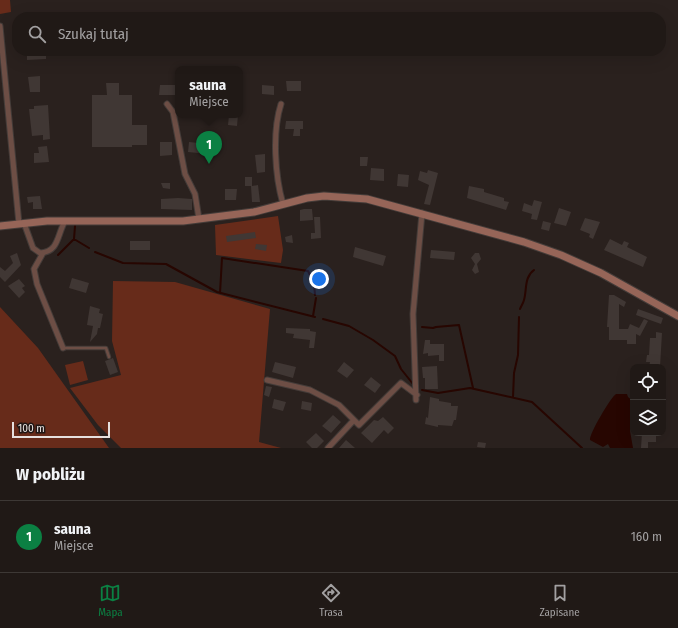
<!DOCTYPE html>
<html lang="pl">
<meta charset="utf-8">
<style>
body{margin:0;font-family:"Fira Sans Condensed",sans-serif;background:#28221f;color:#f1f3f6}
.controls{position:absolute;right:12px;bottom:12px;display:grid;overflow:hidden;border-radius:8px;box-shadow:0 4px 16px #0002}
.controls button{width:36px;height:36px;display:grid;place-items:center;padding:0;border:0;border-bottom:1px solid #3d3835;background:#201916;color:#f1f3f6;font:20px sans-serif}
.scale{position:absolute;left:12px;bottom:10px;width:98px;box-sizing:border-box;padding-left:4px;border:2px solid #e6e0de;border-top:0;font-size:11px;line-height:14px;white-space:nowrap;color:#e6e0de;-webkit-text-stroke:3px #201715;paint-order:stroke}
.you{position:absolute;left:319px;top:279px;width:14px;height:14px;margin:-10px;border:3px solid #fff;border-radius:50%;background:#1a73e8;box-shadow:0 0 0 6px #1a73e833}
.badge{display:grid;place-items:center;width:26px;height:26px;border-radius:50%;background:#0b8043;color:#fff;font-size:13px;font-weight:700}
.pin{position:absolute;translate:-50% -33px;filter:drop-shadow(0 1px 2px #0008)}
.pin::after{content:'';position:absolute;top:21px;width:14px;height:12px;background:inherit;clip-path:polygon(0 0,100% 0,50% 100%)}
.popup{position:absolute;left:175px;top:66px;width:68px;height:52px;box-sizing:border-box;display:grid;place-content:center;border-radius:8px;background:#201916;filter:drop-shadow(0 1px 3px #0005);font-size:13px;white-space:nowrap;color:#a2a0a1}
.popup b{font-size:15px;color:#f1f3f6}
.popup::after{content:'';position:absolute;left:50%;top:100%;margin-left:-8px;border:8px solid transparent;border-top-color:#201916}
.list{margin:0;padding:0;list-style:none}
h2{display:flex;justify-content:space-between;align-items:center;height:52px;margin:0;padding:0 16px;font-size:17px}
h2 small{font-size:13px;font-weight:400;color:#a2a0a1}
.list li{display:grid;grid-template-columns:26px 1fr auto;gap:12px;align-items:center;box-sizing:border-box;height:72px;padding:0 16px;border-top:1px solid #3d3835}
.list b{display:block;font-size:15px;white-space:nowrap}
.list p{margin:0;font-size:13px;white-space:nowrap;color:#a2a0a1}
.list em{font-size:13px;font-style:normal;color:#a2a0a1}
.icon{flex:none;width:22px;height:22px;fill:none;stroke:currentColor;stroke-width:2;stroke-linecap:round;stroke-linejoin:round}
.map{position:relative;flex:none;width:678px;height:448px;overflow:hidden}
.search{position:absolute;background:#201916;box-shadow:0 4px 16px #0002;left:12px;right:12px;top:12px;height:44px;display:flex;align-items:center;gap:10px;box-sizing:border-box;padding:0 14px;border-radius:16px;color:#a2a0a1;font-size:15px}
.sheet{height:124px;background:#201916}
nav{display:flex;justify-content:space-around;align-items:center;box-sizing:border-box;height:56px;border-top:1px solid #3d3835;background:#201916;font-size:11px;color:#a2a0a1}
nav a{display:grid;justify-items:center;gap:2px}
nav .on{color:#0b8043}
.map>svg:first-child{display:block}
</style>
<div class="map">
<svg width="678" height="448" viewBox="0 0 678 448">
<rect width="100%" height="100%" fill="#2a211e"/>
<path fill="#672b1a" d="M0 0H10L11 12 0 14Z
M278 216 283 250 281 263 216 255 215 225Z
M113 281 175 282 270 309 259 442 281 448H121L98 425 70 388 121 375 112 341Z
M0 307 38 348 109 448H0Z
M83 361 88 380 70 385 65 365Z"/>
<path fill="#270601" d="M616 394H627L628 397 633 401 630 431 633 448H610L608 444 603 447 590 440C589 434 611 397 616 394Z"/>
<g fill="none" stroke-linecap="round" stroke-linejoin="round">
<path stroke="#270601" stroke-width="2" d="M74 239 75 226
M95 252 123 263 166 264 217 292 315 317
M58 255 74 239 89 248
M220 293 222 258 308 271 314 283 315 295
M520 309C521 306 523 304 524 300 527 290 524 277 534 270
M313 316 316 298
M323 319 349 326 373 340 395 356 401 369 413 384
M422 327 433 328 436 327 459 325 473 388
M422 390 438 393 470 388 532 402 582 448
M513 397 514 373 518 355 519 317"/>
</g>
<path fill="#403734" d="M27 51H46V59L27 60Z
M40 76V92H30L28 77Z
M286 81H301V91H287Z
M106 83H119V95H132V125H147V145H132V147H92V95H107Z
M160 85H178V95H159Z
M262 85 274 86V95L262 94Z
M48 105 50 139 43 140V135L32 136 29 109H34V106Z
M229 115H238L237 126 228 125Z
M286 121H303V129H300V136H293L294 129H285Z
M160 142H172V155L160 156Z
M189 142 209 144 208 154 188 152Z
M47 146 49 162 34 163V153H39L38 147Z
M265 154V172L257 173 255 155Z
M360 157H368L367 166H360Z
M371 168 384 169V181L370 180Z
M428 170 438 173 430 205 424 204 429 185 418 180 420 171 427 173Z
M398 174 409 175 408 187 397 186Z
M245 177H252V186L258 185 260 202H252L251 186H245Z
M161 183H170V189L163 188Z
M469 186 484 189V192L504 198V201L509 202 506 210 467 198Z
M225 189H237L236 200H225Z
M40 196 42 209H33V202L28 203 27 197Z
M178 198 192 199V210L161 209V199Z
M534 200 542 202 537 220 531 219 532 214 522 211 524 203 532 206Z
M559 208 571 212 566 226 554 223Z
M304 209H312L313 220 300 221V210Z
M314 217H320L321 238 311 239V233H315Z
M585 218 600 222 593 239 589 237 590 234 580 230Z
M543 221 551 223 549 231 541 229Z
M255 232 256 238 227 242 226 236Z
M292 235 293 243 286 242 285 237Z
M610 239 622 245 624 241 629 243 627 247 647 257 643 267 604 250Z
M130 241H150V250H130Z
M256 244 267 245 266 251 255 249Z
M355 247 386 256 383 266 353 257Z
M431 250 455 252 454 260 430 258Z
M17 253 21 265 5 282 0 277V267L5 271 13 263 10 256Z
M475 253H479L481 259 477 264 479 272 475 274 472 270 475 264 471 258Z
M72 278 89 283 86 293 69 288Z
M19 279 25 286 22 288 25 292 19 298 8 286Z
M609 295H614L626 302 624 307 619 304V329H628L630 324 639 328 644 319 648 321 640 336 636 334V344H627V340H609V327H607Z
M90 306 100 309 99 313 103 314 100 328H98L97 334 90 342 93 326 87 325Z
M638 309 663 318 661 324 636 315Z
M286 328 310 329V331L316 332 314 348H309L310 340 293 338 294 334 286 333Z
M656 332 662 333 660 367H649L650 362H646L647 355H649L650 338H656Z
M425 340H430V344H444V361H439V355L428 356V353L423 354Z
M113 358 118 372 110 375 105 361Z
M275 362 296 367 293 378 272 372Z
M344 362 354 370 347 378 337 371Z
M437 366 438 389H425V378H423L422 367Z
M371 377 381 385 375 393 364 385Z
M266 386 272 387 269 397 264 395Z
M430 397 439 399V401L451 403V406H458L456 420H454L452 426 438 425V427L425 424 426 417 428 418Z
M274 399 286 402 283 411 272 408Z
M302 401 312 403 311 411 301 409Z
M333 415 341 422 331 433 322 426Z
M383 417 394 428 388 434 384 430 372 443 361 433 374 420 378 421Z
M316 433 324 441 317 448H312L306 442Z
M642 433H656V442H648V448H641Z
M346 440 355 448H339Z
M478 442 486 443 485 448 477 447Z"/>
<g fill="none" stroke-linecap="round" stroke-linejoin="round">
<defs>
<path id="lane" d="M63 348H106L109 357"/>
<path id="street" d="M0 26 19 224
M167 104 173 112 185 174 195 194 199 219
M281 104C272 132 275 176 283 204
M24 223 33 248 40 253C59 252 57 235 65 221
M43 253 34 269 37 284 63 348
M267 380 310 390 339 405 359 425 401 383 417 395
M416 400 413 314 422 213
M328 448 354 420"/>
<path id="secondary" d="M0 226 47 221H183L254 212 307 198 324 196 367 199 524 242 561 255 601 273 678 316"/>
</defs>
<use href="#lane" stroke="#443c39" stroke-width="4.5"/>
<use href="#street" stroke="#443c39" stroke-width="7"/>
<use href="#secondary" stroke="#443c39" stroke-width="9"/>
<use href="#lane" stroke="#6d4e45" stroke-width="2.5"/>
<use href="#street" stroke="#6d4e45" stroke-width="5"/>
<use href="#secondary" stroke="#966558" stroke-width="7"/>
</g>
</svg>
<div class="controls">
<button><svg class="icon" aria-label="locate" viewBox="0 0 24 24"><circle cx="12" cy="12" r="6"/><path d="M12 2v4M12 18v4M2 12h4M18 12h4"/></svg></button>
<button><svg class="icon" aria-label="layers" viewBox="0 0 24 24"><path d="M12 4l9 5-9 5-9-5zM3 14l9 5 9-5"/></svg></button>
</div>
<div class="scale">100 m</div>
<div class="you"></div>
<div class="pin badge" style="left:209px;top:164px">1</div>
<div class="popup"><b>sauna</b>Miejsce</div>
<div class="search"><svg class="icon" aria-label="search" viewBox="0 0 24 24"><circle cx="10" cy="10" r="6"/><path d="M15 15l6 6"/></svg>Szukaj tutaj</div>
</div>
<section class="sheet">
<h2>W pobliżu<small></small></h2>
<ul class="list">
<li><span class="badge">1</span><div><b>sauna</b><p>Miejsce</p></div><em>160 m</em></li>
</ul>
</section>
<nav>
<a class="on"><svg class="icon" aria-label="map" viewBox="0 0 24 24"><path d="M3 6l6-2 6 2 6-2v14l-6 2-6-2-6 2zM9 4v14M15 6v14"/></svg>Mapa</a>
<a><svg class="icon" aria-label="directions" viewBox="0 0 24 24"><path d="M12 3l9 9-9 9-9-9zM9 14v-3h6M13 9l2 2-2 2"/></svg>Trasa</a>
<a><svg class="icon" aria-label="saved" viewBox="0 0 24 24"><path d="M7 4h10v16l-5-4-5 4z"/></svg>Zapisane</a>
</nav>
